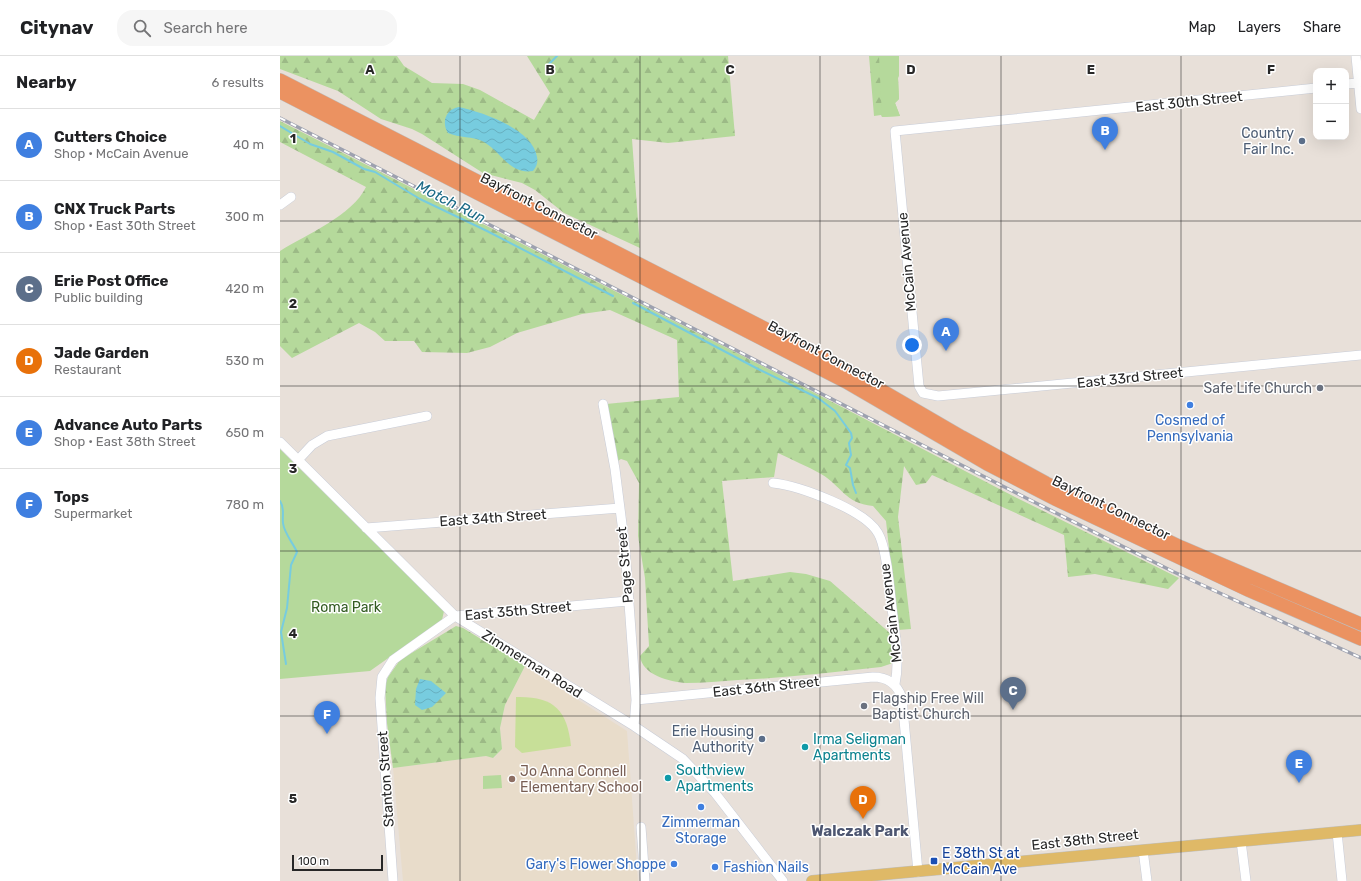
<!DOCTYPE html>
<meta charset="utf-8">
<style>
body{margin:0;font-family:Rubik,sans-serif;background:#f6f6f6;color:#202124}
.controls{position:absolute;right:12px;top:12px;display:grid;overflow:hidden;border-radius:8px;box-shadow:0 4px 16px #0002}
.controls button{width:36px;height:36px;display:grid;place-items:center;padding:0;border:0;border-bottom:1px solid #e0e0e0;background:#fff;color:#202124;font:20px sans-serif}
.scale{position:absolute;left:12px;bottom:10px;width:91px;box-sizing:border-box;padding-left:4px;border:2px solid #272727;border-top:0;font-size:11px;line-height:14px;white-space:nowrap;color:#272727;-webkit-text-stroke:3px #fff;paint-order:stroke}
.you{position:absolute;left:632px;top:289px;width:14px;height:14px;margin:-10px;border:3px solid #fff;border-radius:50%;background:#1a73e8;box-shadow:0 0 0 6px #1a73e833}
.badge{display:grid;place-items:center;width:26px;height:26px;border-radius:50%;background:#d93025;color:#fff;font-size:13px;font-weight:700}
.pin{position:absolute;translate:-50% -33px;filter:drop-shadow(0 1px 2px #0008)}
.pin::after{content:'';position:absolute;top:21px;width:14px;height:12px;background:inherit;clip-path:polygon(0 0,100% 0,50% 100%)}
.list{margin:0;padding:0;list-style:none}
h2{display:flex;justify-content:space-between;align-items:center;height:52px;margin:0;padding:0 16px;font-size:17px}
h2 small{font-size:13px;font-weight:400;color:#757577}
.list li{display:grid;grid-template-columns:26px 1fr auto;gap:12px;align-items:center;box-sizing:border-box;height:72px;padding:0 16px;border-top:1px solid #e0e0e0}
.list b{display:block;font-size:15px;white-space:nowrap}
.list p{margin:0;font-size:13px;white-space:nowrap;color:#757577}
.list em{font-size:13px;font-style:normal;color:#757577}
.icon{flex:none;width:22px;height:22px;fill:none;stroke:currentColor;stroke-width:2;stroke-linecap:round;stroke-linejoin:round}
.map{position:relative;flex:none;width:1081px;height:825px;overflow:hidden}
header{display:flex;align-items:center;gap:24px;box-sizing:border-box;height:56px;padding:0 20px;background:#fff;border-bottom:1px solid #e0e0e0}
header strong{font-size:19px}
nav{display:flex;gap:22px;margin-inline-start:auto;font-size:14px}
.search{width:280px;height:36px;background:#f6f6f6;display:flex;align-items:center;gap:10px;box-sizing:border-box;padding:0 14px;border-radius:16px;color:#757577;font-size:15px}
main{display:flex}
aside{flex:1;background:#fff}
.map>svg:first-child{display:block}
</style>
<header>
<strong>Citynav</strong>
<div class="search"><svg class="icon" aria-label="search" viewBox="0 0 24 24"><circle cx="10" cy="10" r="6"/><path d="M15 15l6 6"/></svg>Search here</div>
<nav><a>Map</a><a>Layers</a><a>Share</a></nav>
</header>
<main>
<aside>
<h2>Nearby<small>6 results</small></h2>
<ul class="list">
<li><span class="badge" style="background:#3f7fe0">A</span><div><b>Cutters Choice</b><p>Shop · McCain Avenue</p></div><em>40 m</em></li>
<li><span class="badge" style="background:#3f7fe0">B</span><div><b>CNX Truck Parts</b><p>Shop · East 30th Street</p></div><em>300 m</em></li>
<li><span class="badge" style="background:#5c6f8a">C</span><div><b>Erie Post Office</b><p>Public building</p></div><em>420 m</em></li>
<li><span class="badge" style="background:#e8710a">D</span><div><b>Jade Garden</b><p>Restaurant</p></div><em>530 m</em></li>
<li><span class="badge" style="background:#3f7fe0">E</span><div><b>Advance Auto Parts</b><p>Shop · East 38th Street</p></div><em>650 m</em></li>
<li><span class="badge" style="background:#3f7fe0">F</span><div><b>Tops</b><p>Supermarket</p></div><em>780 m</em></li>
</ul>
</aside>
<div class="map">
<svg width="1081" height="825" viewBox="0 0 1081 825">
<defs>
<pattern id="forest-firs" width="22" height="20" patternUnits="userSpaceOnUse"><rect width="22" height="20" fill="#b5d99b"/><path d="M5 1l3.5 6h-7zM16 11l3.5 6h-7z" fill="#9cba86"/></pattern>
<pattern id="water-waves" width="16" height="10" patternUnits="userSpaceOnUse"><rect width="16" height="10" fill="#77ccdf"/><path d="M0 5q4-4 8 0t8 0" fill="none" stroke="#67afbf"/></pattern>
</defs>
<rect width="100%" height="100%" fill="#e8e0d9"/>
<path fill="#e8dcca" d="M245 610 347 675 358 825H123L113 712 206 700 214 702 222 693 220 672 225 649Z"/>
<path fill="url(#forest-firs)" d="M0 0H117L124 10 152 27 183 28 200 34 254 64 270 37 247 0H448L455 80 388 87 352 83 360 192 284 157 255 134 242 127 203 117 142 78 132 73 101 63 58 35 0 13Z
M589 0H619V19L618 22 619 43 615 47 620 60 602 61 601 59 594 60Z
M0 65 510 324 735 441 899 522 888 533 815 518 788 521 784 479 652 419 646 427 636 429 624 410 618 461 631 573 618 574 606 465 593 450C564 447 562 430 541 418 527 410 512 404 498 397L494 421 442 425 453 525 510 516 526 518 550 525 611 578 613 607 601 611C553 616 506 622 458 624 441 625 423 627 406 627 390 626 362 619 360 600L369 590 365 522 358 480 359 427 347 405 341 403 336 406 326 348 399 341 397 284 330 254 302 258 237 277 210 291 187 297 142 296 134 285H105L95 276 79 267 12 302 0 290V195C27 178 72 160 86 131L0 86Z
M176 570 183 572 245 610 225 649 220 672 222 693 213 702 206 700 113 712 107 667 105 630 108 621 120 604Z"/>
<path fill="#b5d99b" d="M599 0H619V19L618 22 619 43 615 47 620 60 602 61Z
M0 393 164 555 162 564 90 615 0 623Z
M221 719 222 732 203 733V720Z"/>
<path fill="#c7df98" d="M236 641C273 640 287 653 291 690L242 697 235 691Z"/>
<path fill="url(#water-waves)" d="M179 51C202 56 253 73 257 101 258 106 257 110 253 115 230 119 221 96 204 86 193 80 179 82 168 77 161 66 166 53 179 51Z
M140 623 151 625 166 637 152 651 142 654 135 649 136 633Z"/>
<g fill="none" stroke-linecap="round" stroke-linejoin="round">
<path stroke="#77ccdf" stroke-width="2" d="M267 10 277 0
M0 70 30 88 53 96 84 113 95 116 140 143 207 175 333 240
M353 247 478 313 538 342 555 355 571 377 572 382 569 387 571 399 566 409 570 412 573 429 576 437
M0 445C5 452 2 460 3 467 4 477 13 487 17 496L11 509 7 552 1 576 6 608"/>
<defs>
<path id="minor" d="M1076 0 1081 53
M1066 28 1078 27
M1036 32 615 75 639 330 643 337 658 340 1081 299
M0 149 11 141
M323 348 335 413 345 492 356 644 354 670
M0 386 175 560 354 670 403 703 435 737 503 825
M18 404 32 389 47 380 147 360
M493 427C520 430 585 454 598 477 607 492 610 535 612 552 615 577 620 604 615 628
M86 472 340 452
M356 644 593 621C608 621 617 628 622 642L638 816
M361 771 365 825
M1057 776 1062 825
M961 785 966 825
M863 794 867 825
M113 825 100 642 102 621 113 604 175 560 348 545"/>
<path id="major" d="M532 825 1081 774"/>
<path id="highway" d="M0 24 572 317 682 381 766 427 901 491 1081 568
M0 36 566 326 707 408 775 443 968 534 1081 583"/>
</defs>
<use href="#minor" stroke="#c8ccd7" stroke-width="10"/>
<use href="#major" stroke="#bebebe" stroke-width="12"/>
<use href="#highway" stroke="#bebebe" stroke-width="14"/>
<use href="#minor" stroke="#fff" stroke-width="9"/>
<use href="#major" stroke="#dfb967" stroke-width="11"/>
<use href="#highway" stroke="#eb9261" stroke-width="13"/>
<defs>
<path id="rail" d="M0 62 750 444 894 516 1081 602"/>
</defs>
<use href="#rail" stroke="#9da1af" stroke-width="3.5"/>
<use href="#rail" stroke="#fff" stroke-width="2" stroke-dasharray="6" stroke-linecap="butt"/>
</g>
<path fill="none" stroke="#272727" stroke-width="1" stroke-opacity="0.55" d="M180 0V825M360 0V825M540 0V825M721 0V825M901 0V825M0 165H1081M0 330H1081M0 495H1081M0 660H1081"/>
<g fill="#5c6f8a" stroke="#fff" stroke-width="1.5">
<circle cx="1022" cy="85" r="4"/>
<circle cx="482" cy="683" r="4"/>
</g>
<g fill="#6b7280" stroke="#fff" stroke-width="1.5">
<circle cx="1040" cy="332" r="4"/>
<circle cx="584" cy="650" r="4"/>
</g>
<g fill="#3f7fe0" stroke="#fff" stroke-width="1.5">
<circle cx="910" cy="349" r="4"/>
<circle cx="421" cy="751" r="4"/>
<circle cx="394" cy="808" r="4"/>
<circle cx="435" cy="811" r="4"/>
</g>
<g fill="#0f9aa8" stroke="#fff" stroke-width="1.5">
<circle cx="525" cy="691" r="4"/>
<circle cx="388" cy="722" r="4"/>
</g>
<circle fill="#8d6e63" stroke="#fff" stroke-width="1.5" cx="232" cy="723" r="4"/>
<rect fill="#1a4fb4" stroke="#fff" stroke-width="1.5" x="650" y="801" width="8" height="8" rx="2"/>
<g text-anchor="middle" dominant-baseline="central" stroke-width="3" stroke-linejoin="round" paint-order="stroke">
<g font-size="14" fill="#272727" stroke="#fff">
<text transform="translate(909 46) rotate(-6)">East 30th Street</text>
<text transform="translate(259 150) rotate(27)">Bayfront Connector</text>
<text transform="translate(627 206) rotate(-95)">McCain Avenue</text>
<text transform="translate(546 299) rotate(28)">Bayfront Connector</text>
<text transform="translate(850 322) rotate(-6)">East 33rd Street</text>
<text transform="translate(831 452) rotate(26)">Bayfront Connector</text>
<text transform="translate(213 462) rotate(-4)">East 34th Street</text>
<text transform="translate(345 509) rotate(-95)">Page Street</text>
<text transform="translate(238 555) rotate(-5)">East 35th Street</text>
<text transform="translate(611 557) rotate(-97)">McCain Avenue</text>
<text transform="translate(252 608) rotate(32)">Zimmerman Road</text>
<text transform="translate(486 631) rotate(-6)">East 36th Street</text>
<text transform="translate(106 723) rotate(-94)">Stanton Street</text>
<text transform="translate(805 784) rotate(-6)">East 38th Street</text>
</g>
<g font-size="14" fill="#4e5e75" stroke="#fff" text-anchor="end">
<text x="1014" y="77">Country<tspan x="1014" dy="16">Fair Inc.</tspan></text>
<text x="474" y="675">Erie Housing<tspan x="474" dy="16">Authority</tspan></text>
</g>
<g font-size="14" fill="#5b616d" stroke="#fff" text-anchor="end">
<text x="1032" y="332">Safe Life Church</text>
<text x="592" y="642" text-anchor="start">Flagship Free Will<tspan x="592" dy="16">Baptist Church</tspan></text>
</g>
<g font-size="14" fill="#366cbe" stroke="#fff">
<text x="910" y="364">Cosmed of<tspan x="910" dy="16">Pennsylvania</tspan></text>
<text x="421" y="766">Zimmerman<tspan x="421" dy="16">Storage</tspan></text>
<text x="386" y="808" text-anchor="end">Gary's Flower Shoppe</text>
<text x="443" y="811" text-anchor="start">Fashion Nails</text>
</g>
<g font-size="14" fill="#315a20" stroke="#fff">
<text x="66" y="551">Roma Park</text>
</g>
<g font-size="14" fill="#0d838f" stroke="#fff" text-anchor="start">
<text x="533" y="683">Irma Seligman<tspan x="533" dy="16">Apartments</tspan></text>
<text x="396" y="714">Southview<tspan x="396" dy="16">Apartments</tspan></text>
</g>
<g font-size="14" fill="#785e54" stroke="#fff" text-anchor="start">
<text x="240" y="715">Jo Anna Connell<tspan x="240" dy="16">Elementary School</tspan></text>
</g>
<g font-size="14" fill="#164399" stroke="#fff" text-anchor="start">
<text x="662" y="797">E 38th St at<tspan x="662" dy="16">McCain Ave</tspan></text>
</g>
<g font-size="15" font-style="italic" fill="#1b6a86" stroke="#fff">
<text transform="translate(171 146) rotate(27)">Motch Run</text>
</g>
<g font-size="15" font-weight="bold" fill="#4d5671" stroke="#fff">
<text x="580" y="775">Walczak Park</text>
</g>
</g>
<g font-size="13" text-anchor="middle" font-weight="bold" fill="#272727" stroke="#fff" stroke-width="3" stroke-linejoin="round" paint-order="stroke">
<text x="90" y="18">A</text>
<text x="270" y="18">B</text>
<text x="450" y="18">C</text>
<text x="631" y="18">D</text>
<text x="811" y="18">E</text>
<text x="991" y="18">F</text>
<text x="13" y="87">1</text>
<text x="13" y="252">2</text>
<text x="13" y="417">3</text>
<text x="13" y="582">4</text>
<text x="13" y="747">5</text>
</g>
</svg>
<div class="controls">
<button>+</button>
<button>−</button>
</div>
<div class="scale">100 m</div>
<div class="you"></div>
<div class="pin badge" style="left:666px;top:295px;background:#3f7fe0">A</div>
<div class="pin badge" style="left:825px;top:94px;background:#3f7fe0">B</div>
<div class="pin badge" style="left:733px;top:654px;background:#5c6f8a">C</div>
<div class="pin badge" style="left:583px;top:763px;background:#e8710a">D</div>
<div class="pin badge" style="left:1019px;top:727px;background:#3f7fe0">E</div>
<div class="pin badge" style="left:47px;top:678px;background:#3f7fe0">F</div>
</div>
</main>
